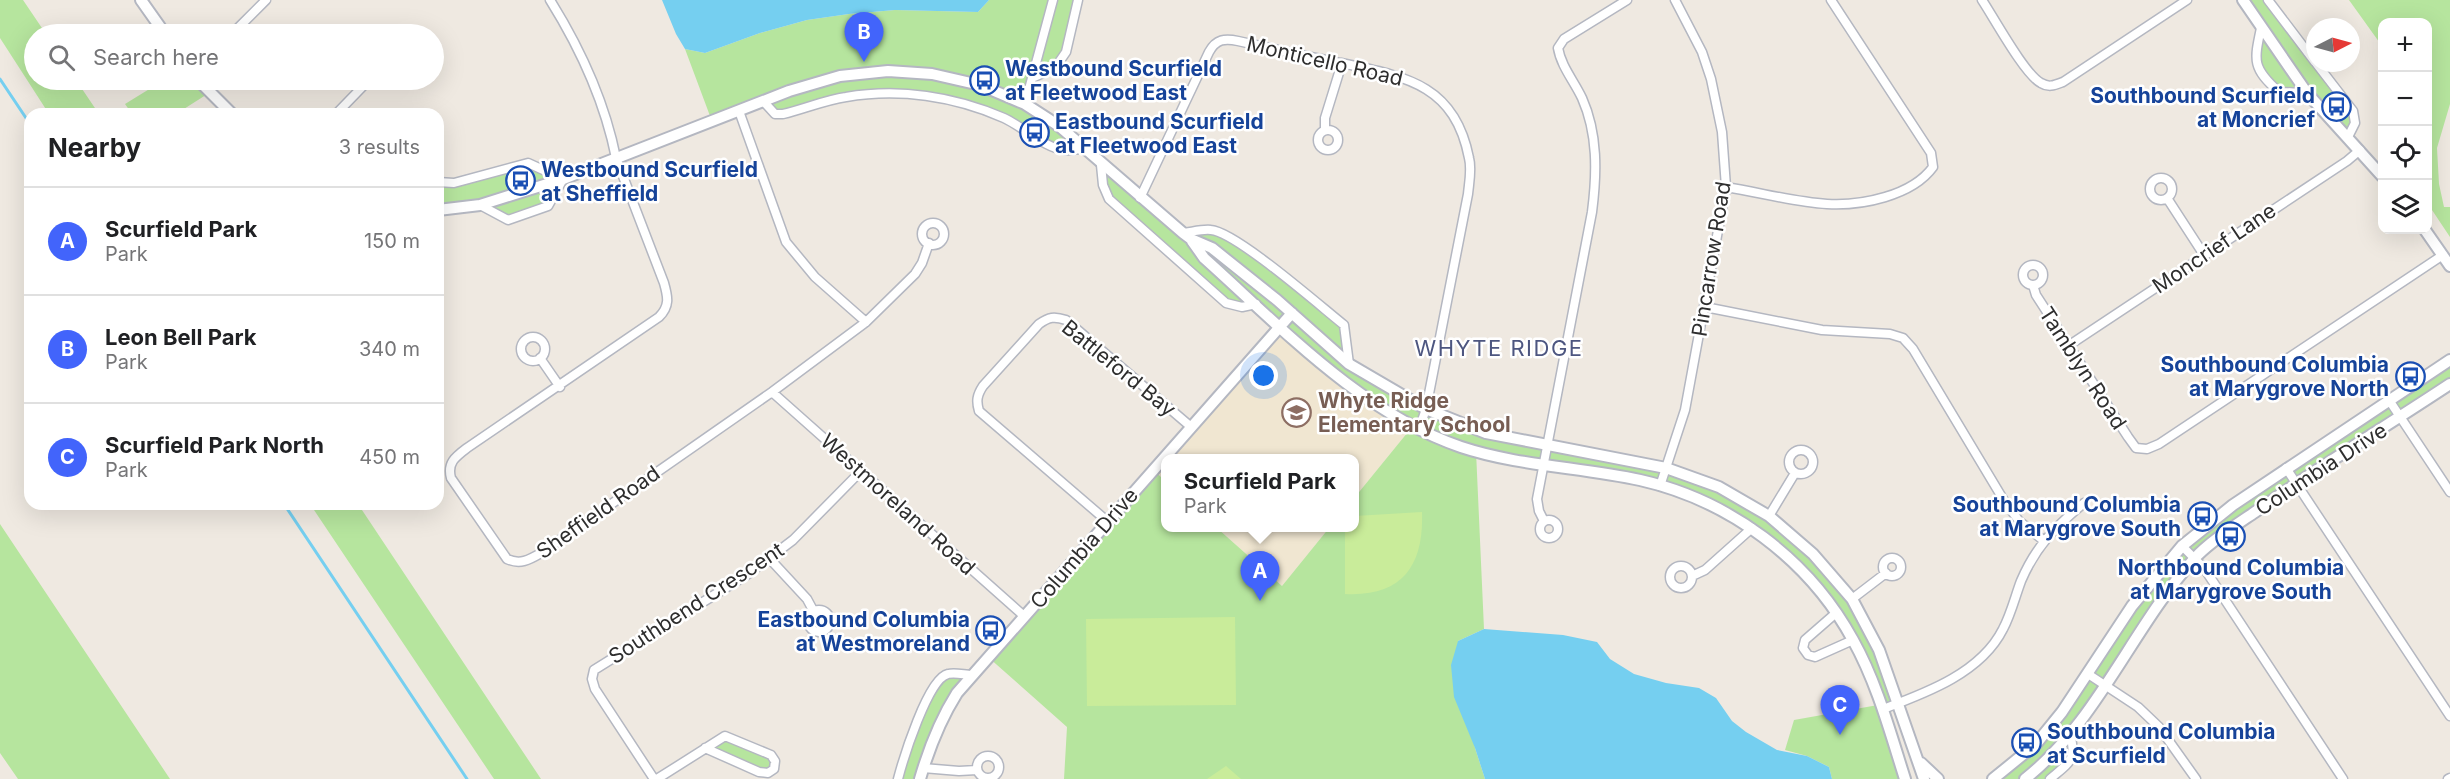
<!DOCTYPE html>
<meta charset="utf-8">
<style>
body{margin:0;font-family:Inter,sans-serif;background:#f2f2f2;color:#202124}
.controls{position:absolute;right:18px;top:18px;display:grid;overflow:hidden;border-radius:12px;box-shadow:0 6px 24px #0002}
.controls button{width:54px;height:54px;display:grid;place-items:center;padding:0;border:0;border-bottom:2px solid #e0e0e0;background:#fff;color:#202124;font:30px sans-serif}
.compass{position:absolute;left:2306px;top:18px;width:54px;height:54px;border-radius:50%;background:#fff;box-shadow:0 6px 24px #0002;rotate:84deg}
.you{position:absolute;left:1264px;top:376px;width:21px;height:21px;margin:-15px;border:4px solid #fff;border-radius:50%;background:#1a73e8;box-shadow:0 0 0 9px #1a73e833}
.badge{display:grid;place-items:center;width:39px;height:39px;border-radius:50%;background:#4264fb;color:#fff;font-size:20px;font-weight:700}
.pin{position:absolute;translate:-50% -50px;filter:drop-shadow(0 2px 3px #0008)}
.pin::after{content:'';position:absolute;top:32px;width:21px;height:18px;background:inherit;clip-path:polygon(0 0,100% 0,50% 100%)}
.popup{position:absolute;left:1161px;top:454px;width:198px;height:78px;box-sizing:border-box;display:grid;place-content:center;border-radius:12px;background:#fff;filter:drop-shadow(0 2px 4px #0005);font-size:20px;white-space:nowrap;color:#757577}
.popup b{font-size:22px;color:#202124}
.popup::after{content:'';position:absolute;left:50%;top:100%;margin-left:-12px;border:12px solid transparent;border-top-color:#fff}
.list{margin:0;padding:0;list-style:none}
h2{display:flex;justify-content:space-between;align-items:center;height:78px;margin:0;padding:0 24px;font-size:26px}
h2 small{font-size:20px;font-weight:400;color:#757577}
.list li{display:grid;grid-template-columns:39px 1fr auto;gap:18px;align-items:center;box-sizing:border-box;height:108px;padding:0 24px;border-top:2px solid #e0e0e0}
.list b{display:block;font-size:22px;white-space:nowrap}
.list p{margin:0;font-size:20px;white-space:nowrap;color:#757577}
.list em{font-size:20px;font-style:normal;color:#757577}
.icon{flex:none;width:33px;height:33px;fill:none;stroke:currentColor;stroke-width:2;stroke-linecap:round;stroke-linejoin:round}
.map{position:relative;flex:none;width:2450px;height:779px;overflow:hidden}
.search{position:absolute;background:#fff;box-shadow:0 6px 24px #0002;left:24px;top:24px;width:420px;height:66px;display:flex;align-items:center;gap:15px;box-sizing:border-box;padding:0 21px;border-radius:33px;color:#757577;font-size:22px}
.panel{position:absolute;background:#fff;box-shadow:0 6px 24px #0002;left:24px;top:108px;width:420px;height:402px;border-radius:18px}
.map>svg:first-child{display:block}
</style>
<div class="map">
<svg width="2450" height="779" viewBox="0 0 2450 779">
<rect width="100%" height="100%" fill="#efe9e1"/>
<path fill="#f0e6d1" d="M1280 327 1412 427 1355 497 1354 458H1166L1165 481 1153 469Z
M1217 528H1329L1282 586Z"/>
<path fill="#b6e59e" d="M0 0H23L46 34H34V80H76L99 114H49L0 38Z
M989 0H1078L1066 52 1055 68 1034 77 1025 103 1083 149 1064 150 1028 131 948 99 866 94 783 114 763 101 713 124 685 49 705 53 760 33 807 20 849 14 895 10 978 12Z
M2243 0H2268L2353 111 2355 123 2348 137 2307 93 2279 92 2258 68 2261 28Z
M2349 0H2450V104L2437 148 2439 184 2444 207H2450V237L2428 204V22H2382V46Z
M164 80H198L209 93 176 114H132L125 104Z
M528 163 563 179 548 206 508 220 480 205 438 210V182Z
M1101 165 1183 233 1211 230 1233 238 1344 325 1349 364 1411 401 1486 433 1645 463 1719 487 1769 516 1852 599 1899 703 1880 704 1905 779H1832L1829 767 1807 756 1785 750 1794 720 1878 705 1836 613 1752 528 1641 480 1476 451 1484 629 1458 641 1475 748 1485 779H1064L1067 727 988 657 1153 469 1165 481 1166 528H1217L1282 586 1329 528H1354L1355 497 1412 427 1381 407 1256 304 1226 303 1109 199Z
M2450 360V384L2195 557 2070 733 2074 749 2050 779H1993L2021 759 2088 674 2182 546Z
M310 504H358L541 779H494Z
M0 524 170 779H18L0 753Z
M972 675 957 693 920 779H898L908 742 941 678Z
M725 736 775 761 768 773 705 748Z"/>
<path fill="#c9ec9a" d="M1422 512C1424 566 1402 597 1345 594V528H1354L1355 516Z
M1235 617 1236 705 1087 706 1086 619Z
M1226 766 1241 779H1207Z"/>
<path fill="#75cff0" d="M662 0H989L978 12 895 10 849 14 807 20 760 33 705 53 685 49 676 34Z
M1484 629 1563 635 1597 642 1610 659 1634 674 1666 683 1699 688 1716 698 1732 721 1746 732 1777 750 1807 756 1829 767 1832 779H1485L1475 748 1454 697 1451 665 1458 641Z"/>
<g fill="none" stroke-linecap="round" stroke-linejoin="round">
<path stroke="#75cff0" stroke-width="3" d="M0 79 30 124
M284 504 467 779"/>
<defs>
<path id="minor" d="M550 0C580 48 605 103 616 158L664 283C668 297 670 306 659 317L467 448C455 457 447 463 451 478L507 559C520 565 529 560 541 553L772 392 866 322 915 274 922 263 929 243
M1982 0C1994 18 2025 75 2041 83 2049 88 2055 85 2063 82L2187 0
M2268 0 2315 62
M2261 28C2254 61 2252 68 2279 92L2307 93
M232 34 266 0
M2316 63 2353 111 2355 123 2348 137
M1034 77 1055 68 1066 52 1078 0
M763 101 775 114H783C804 109 825 100 846 97 899 88 954 96 1004 118 1022 126 1046 149 1065 150 1071 151 1077 149 1083 149
M1025 104 1053 0
M739 111 786 242 815 277 866 322
M336 114 369 80
M1318 140a10 10 0 1 1 20 0a10 10 0 1 1-20 0Z
M1325 130V118L1342 63
M1101 165 1103 185 1109 199 1226 303 1242 307 1256 304
M2150 189a11 11 0 1 1 22 0a11 11 0 1 1-22 0Z
M438 182 454 183 528 163 563 179 548 206 508 220 480 205
M1726 187C1759 192 1793 202 1827 204 1861 206 1912 196 1933 167L1931 153 1831 0
M1140 198 1209 52C1216 39 1225 38 1238 41 1274 49 1310 57 1346 64 1408 77 1455 86 1469 158 1472 169 1469 183 1468 194L1426 409 1419 429
M2167 198 2204 255
M922 234a11 11 0 1 1 22 0a11 11 0 1 1-22 0Z
M1183 233C1192 232 1202 229 1211 230 1236 232 1320 306 1344 325L1349 364
M2023 275a10 10 0 1 1 20 0a10 10 0 1 1-20 0Z
M2033 285 2036 295 2128 437 2136 448 2147 449 2159 444 2443 255
M1705 307 1822 330 1890 334 1903 338 1913 349 2003 499 2019 521 2043 540
M521 349a12 12 0 1 1 24 0a12 12 0 1 1-24 0Z
M2068 346 2347 161 2360 150
M540 358 560 387
M772 392 1024 616
M2389 400 2450 492
M1789 462a12 12 0 1 1 24 0a12 12 0 1 1-24 0Z
M2286 468 2450 716
M1660 486 1685 410 1726 187 1722 132 1711 79 1702 52 1675 0
M1769 516 1795 473
M1540 529a9 9 0 1 1 18 0a9 9 0 1 1-18 0Z
M1107 521 979 411C976 401 977 395 983 386L1039 324C1049 317 1054 316 1066 320L1190 426
M1544 521 1539 511 1537 499 1592 212C1597 173 1598 134 1582 98 1574 81 1561 66 1558 48L1564 39 1627 0
M2182 546 2204 568 2343 779
M1883 567a9 9 0 1 1 18 0a9 9 0 1 1-18 0Z
M769 558 807 599 814 612
M1670 577a11 11 0 1 1 22 0a11 11 0 1 1-22 0Z
M1692 576 1705 570 1752 528
M1852 599 1886 573
M808 621a11 11 0 1 1 22 0a11 11 0 1 1-22 0Z
M1836 613 1805 640 1803 648 1808 655 1815 657 1853 640
M2088 674 2138 707 2159 727 2196 779
M1883 709C1926 693 1981 673 2003 629 2011 614 2015 597 2021 581 2036 546 2055 527 2084 503
M977 767a11 11 0 1 1 22 0a11 11 0 1 1-22 0Z
M923 768 959 771 977 770
M654 779 595 689 592 679 594 670 748 574 793 540 861 471
M657 779 725 736 771 755 775 761 774 769 768 773 759 772 705 748
M898 779C903 760 928 678 948 674 955 672 965 675 972 675
M2050 779C2070 762 2077 760 2070 734
M2448 779 2450 778"/>
<path id="tertiary" d="M141 0 165 34
M2243 0 2307 93 2382 176
M198 80 232 114
M438 210 480 205 563 179 789 91 840 76 888 71 932 74 980 85 1025 104 1059 126 1183 233 1191 239 1212 248 1277 300 1349 364 1426 409 1486 433 1666 468 1719 487 1769 516 1813 554 1852 599 1879 650 1924 779
M2425 230 2450 266
M1192 241 1204 258C1281 327 1361 413 1461 447 1518 466 1581 467 1640 480 1729 500 1809 559 1853 640 1877 683 1890 732 1905 779
M1921 763 1938 779
M920 779C929 748 940 720 957 693L1292 313
M1993 779 2036 744 2062 712 2132 606 2182 546 2233 505 2450 360
M2025 779C2098 721 2132 628 2194 559 2209 542 2236 525 2255 512 2319 467 2385 427 2450 384"/>
</defs>
<use href="#minor" stroke="#b4b7c1" stroke-width="11"/>
<use href="#tertiary" stroke="#b4b7c1" stroke-width="14"/>
<use href="#minor" stroke="#fff" stroke-width="8"/>
<use href="#tertiary" stroke="#fff" stroke-width="10"/>
</g>
<defs>
<symbol id="bus-ring" viewBox="-11 -11 22 22"><circle r="9.5" fill="#fff" stroke="#1a4fb4" stroke-width="1.5"/><path d="M-5-6H5V4H4V6H2V4H-2V6H-4V4H-5ZM-3.5-4V0h7V-4ZM-3.5 1.2v1.5H-2V1.2ZM2 1.2v1.5H3.5V1.2Z" fill="#1a4fb4"/></symbol>
<symbol id="school-ring" viewBox="-11 -11 22 22"><circle r="9.5" fill="#fff" stroke="#8d6e63" stroke-width="1.5"/><path d="M0-5L7-2L0 1L-7-2ZM-4 1L0 2.5L4 1V4Q0 6-4 4Z" fill="#8d6e63"/></symbol>
</defs>
<g fill-rule="evenodd">
<use href="#bus-ring" x="968" y="64" width="33" height="33"/>
<use href="#bus-ring" x="2320" y="90" width="33" height="33"/>
<use href="#bus-ring" x="1018" y="116" width="33" height="33"/>
<use href="#bus-ring" x="504" y="164" width="33" height="33"/>
<use href="#bus-ring" x="2394" y="360" width="33" height="33"/>
<use href="#school-ring" x="1280" y="396" width="33" height="33"/>
<use href="#bus-ring" x="2186" y="500" width="33" height="33"/>
<use href="#bus-ring" x="2214" y="520" width="33" height="33"/>
<use href="#bus-ring" x="974" y="614" width="33" height="33"/>
<use href="#bus-ring" x="2010" y="726" width="33" height="33"/>
</g>
<g text-anchor="middle" dominant-baseline="central" stroke-width="5" stroke-linejoin="round" paint-order="stroke">
<g font-size="21" fill="#2e2e2e" stroke="#fff">
<text transform="translate(1325 61) rotate(13)">Monticello Road</text>
<text transform="translate(2214 248) rotate(-34)">Moncrief Lane</text>
<text transform="translate(1711 259) rotate(-81)">Pincarrow Road</text>
<text transform="translate(1119 368) rotate(39)">Battleford Bay</text>
<text transform="translate(2083 368) rotate(57)">Tamblyn Road</text>
<text transform="translate(2321 469) rotate(-33)">Columbia Drive</text>
<text transform="translate(898 504) rotate(42)">Westmoreland Road</text>
<text transform="translate(598 512) rotate(-35)">Sheffield Road</text>
<text transform="translate(1084 548) rotate(-49)">Columbia Drive</text>
<text transform="translate(696 603) rotate(-33)">Southbend Crescent</text>
</g>
<g font-size="21" font-weight="bold" fill="#164399" stroke="#fff" text-anchor="start">
<text x="1005" y="68">Westbound Scurfield<tspan x="1005" dy="24">at Fleetwood East</tspan></text>
<text x="2315" y="95" text-anchor="end">Southbound Scurfield<tspan x="2315" dy="24">at Moncrief</tspan></text>
<text x="1055" y="121">Eastbound Scurfield<tspan x="1055" dy="24">at Fleetwood East</tspan></text>
<text x="541" y="169">Westbound Scurfield<tspan x="541" dy="24">at Sheffield</tspan></text>
<text x="2389" y="364" text-anchor="end">Southbound Columbia<tspan x="2389" dy="24">at Marygrove North</tspan></text>
<text x="2181" y="504" text-anchor="end">Southbound Columbia<tspan x="2181" dy="24">at Marygrove South</tspan></text>
<text x="2231" y="567" text-anchor="middle">Northbound Columbia<tspan x="2231" dy="24">at Marygrove South</tspan></text>
<text x="970" y="619" text-anchor="end">Eastbound Columbia<tspan x="970" dy="24">at Westmoreland</tspan></text>
<text x="2047" y="731">Southbound Columbia<tspan x="2047" dy="24">at Scurfield</tspan></text>
</g>
<g font-size="21" font-weight="bold" fill="#785e54" stroke="#fff" text-anchor="start">
<text x="1318" y="400">Whyte Ridge<tspan x="1318" dy="24">Elementary School</tspan></text>
</g>
<g font-size="22" letter-spacing="1.5" fill="#4d5680" stroke="#fff">
<text x="1499" y="348">WHYTE RIDGE</text>
</g>
</g>
</svg>
<div class="controls">
<button>+</button>
<button>−</button>
<button><svg class="icon" aria-label="locate" viewBox="0 0 24 24"><circle cx="12" cy="12" r="6"/><path d="M12 2v4M12 18v4M2 12h4M18 12h4"/></svg></button>
<button><svg class="icon" aria-label="layers" viewBox="0 0 24 24"><path d="M12 4l9 5-9 5-9-5zM3 14l9 5 9-5"/></svg></button>
</div>
<svg class="compass" viewBox="-18 -18 36 36"><path d="M0-13l5 13h-10z" fill="#e53935"/><path d="M0 13l5-13h-10z" fill="#757577"/></svg>
<div class="you"></div>
<div class="pin badge" style="left:1260px;top:601px">A</div>
<div class="popup"><b>Scurfield Park</b>Park</div>
<div class="pin badge" style="left:864px;top:62px">B</div>
<div class="pin badge" style="left:1840px;top:735px">C</div>
<div class="search"><svg class="icon" aria-label="search" viewBox="0 0 24 24"><circle cx="10" cy="10" r="6"/><path d="M15 15l6 6"/></svg>Search here</div>
<section class="panel">
<h2>Nearby<small>3 results</small></h2>
<ul class="list">
<li><span class="badge">A</span><div><b>Scurfield Park</b><p>Park</p></div><em>150 m</em></li>
<li><span class="badge">B</span><div><b>Leon Bell Park</b><p>Park</p></div><em>340 m</em></li>
<li><span class="badge">C</span><div><b>Scurfield Park North</b><p>Park</p></div><em>450 m</em></li>
</ul>
</section>
</div>
